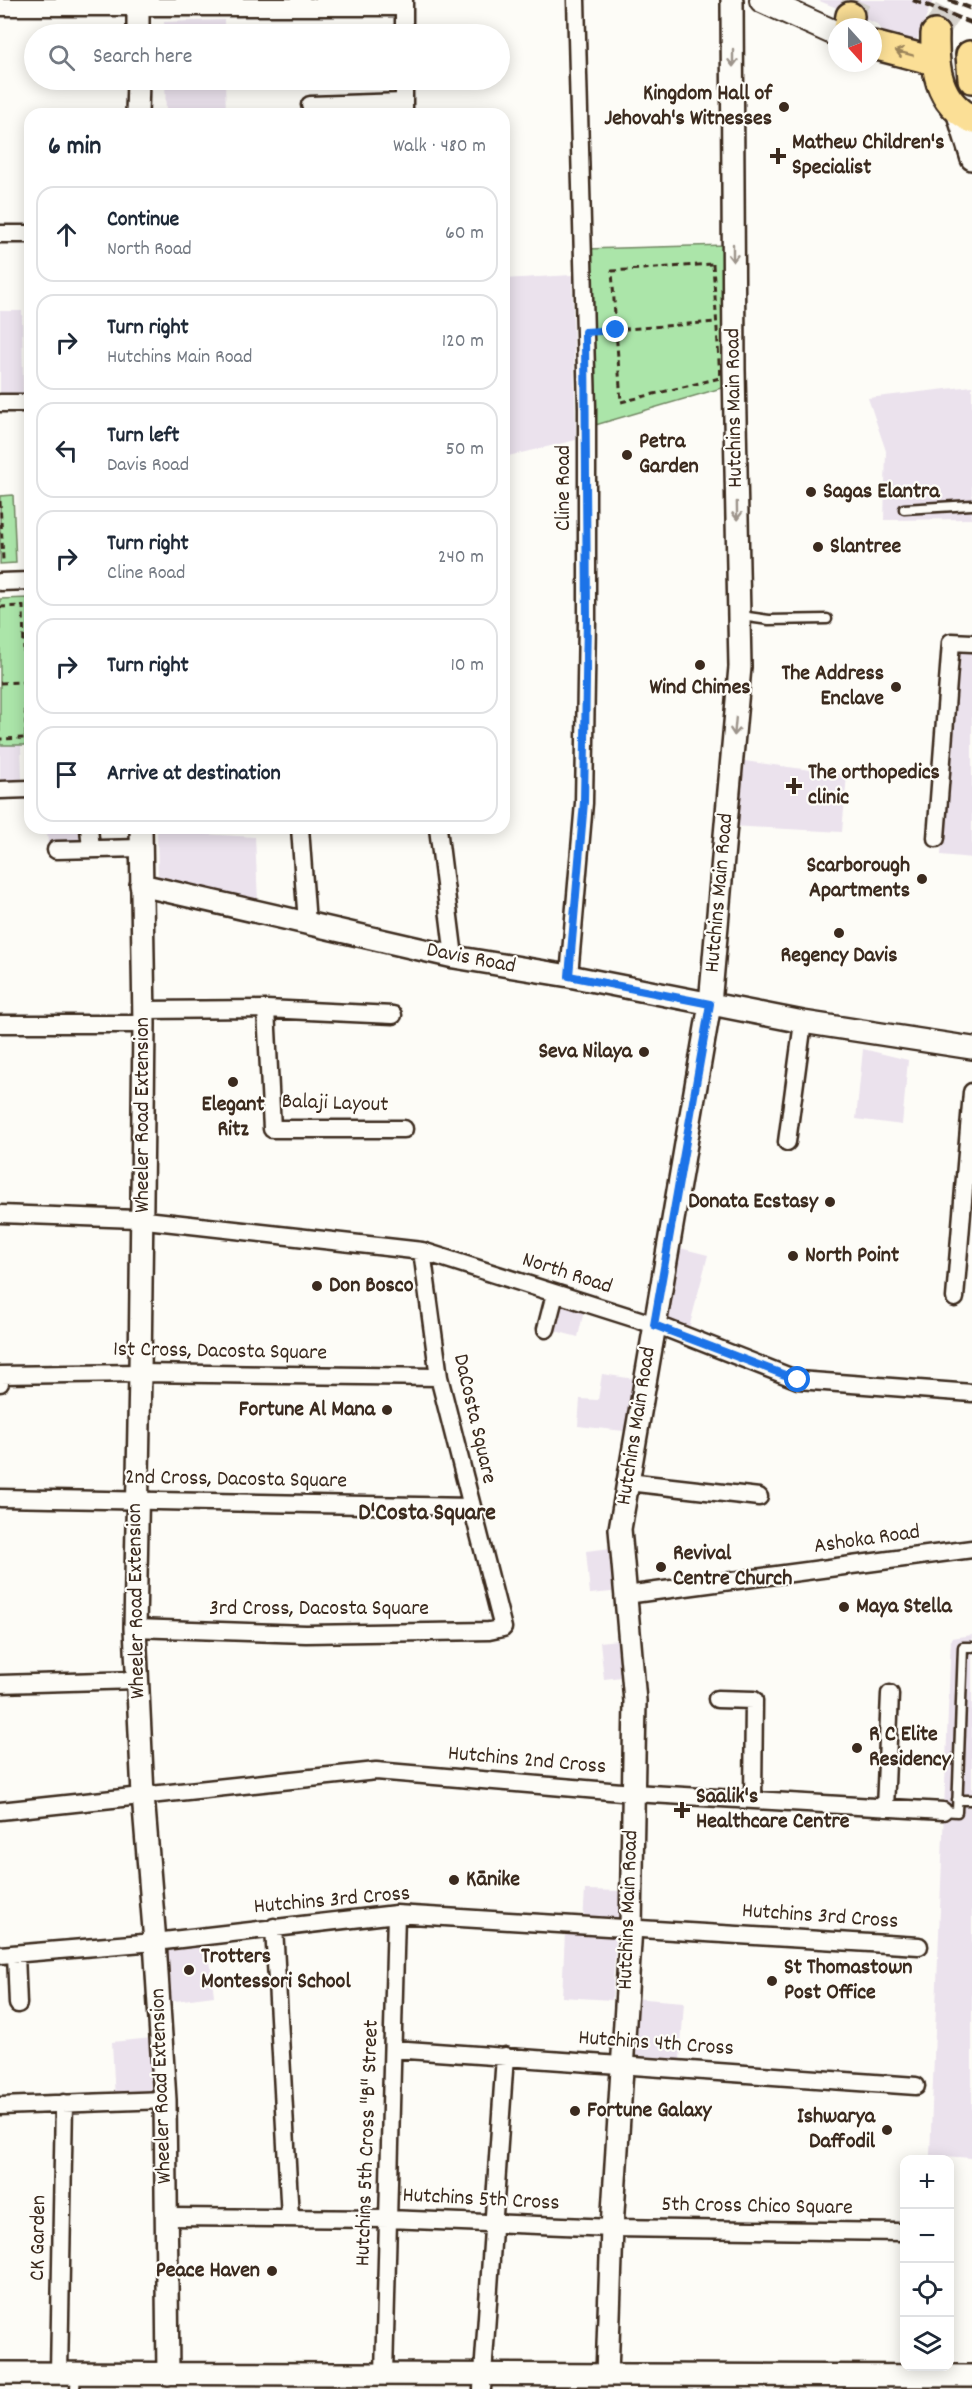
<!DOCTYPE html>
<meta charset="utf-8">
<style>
body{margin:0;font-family:Dekko,sans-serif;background:#f2f2f3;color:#1f2937}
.controls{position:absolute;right:18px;bottom:18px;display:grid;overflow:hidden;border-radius:12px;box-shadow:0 3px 15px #0003}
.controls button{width:54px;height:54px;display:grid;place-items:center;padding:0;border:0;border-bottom:2px solid #e0e1e3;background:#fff;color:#1f2937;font:30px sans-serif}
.compass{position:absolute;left:828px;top:18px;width:54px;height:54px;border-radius:50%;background:#fff;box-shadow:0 3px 15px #0003;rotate:159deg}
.stop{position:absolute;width:18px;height:18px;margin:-14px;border:4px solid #1a73e8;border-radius:50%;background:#fff}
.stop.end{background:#1a73e8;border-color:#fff;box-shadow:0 2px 6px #0008}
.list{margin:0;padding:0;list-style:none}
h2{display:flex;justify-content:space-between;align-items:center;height:78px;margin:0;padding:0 24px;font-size:26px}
h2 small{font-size:20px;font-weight:400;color:#747a83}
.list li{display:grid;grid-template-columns:39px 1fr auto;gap:18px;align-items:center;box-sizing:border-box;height:96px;margin:0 12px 12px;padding:0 12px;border:2px solid #e0e1e3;border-radius:18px}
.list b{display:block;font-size:22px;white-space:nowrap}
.list p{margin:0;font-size:20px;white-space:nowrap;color:#747a83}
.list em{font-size:20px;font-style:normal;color:#747a83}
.icon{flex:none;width:33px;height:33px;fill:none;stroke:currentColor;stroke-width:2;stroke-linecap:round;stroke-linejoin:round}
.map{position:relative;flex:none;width:972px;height:2389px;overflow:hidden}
.search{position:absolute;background:#fff;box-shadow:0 3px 15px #0003;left:24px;top:24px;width:486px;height:66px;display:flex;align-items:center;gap:15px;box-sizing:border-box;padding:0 21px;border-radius:33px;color:#747a83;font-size:22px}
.panel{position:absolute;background:#fff;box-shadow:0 3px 15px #0003;left:24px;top:108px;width:486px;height:726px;border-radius:18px}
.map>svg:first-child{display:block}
</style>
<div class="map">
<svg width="972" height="2389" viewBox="0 0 972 2389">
<rect width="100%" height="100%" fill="#fdfcf7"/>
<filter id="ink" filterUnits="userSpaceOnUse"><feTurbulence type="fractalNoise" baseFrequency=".0167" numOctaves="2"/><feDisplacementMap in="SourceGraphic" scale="12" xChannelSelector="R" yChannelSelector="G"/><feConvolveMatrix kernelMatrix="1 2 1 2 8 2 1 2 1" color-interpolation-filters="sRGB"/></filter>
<g filter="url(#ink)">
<path fill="#ebe2ed" d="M817 0H933L915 44 890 40 877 24Z
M224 20V34H165L164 22Z
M165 80H225L226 114H166Z
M572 275 576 440 504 457V279Z
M0 311H22L23 393 0 394Z
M972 386V519L884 520 886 451 868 398Z
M956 648 972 649V858L941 855Z
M0 745H21L22 781 0 782Z
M737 760 847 775 842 832 731 826Z
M47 828H83L84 846H48Z
M157 828H201L202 834 255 837 258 901 158 879Z
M863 1049 908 1060 902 1125 856 1119Z
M672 1246 708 1255 688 1332 659 1320Z
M556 1296 585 1306 578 1337 548 1329Z
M602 1374 641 1380 633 1432 578 1426 580 1399 598 1400Z
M620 1547 622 1591 590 1594 586 1551Z
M972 1635V2158L930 2155 951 1638Z
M626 1639 630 1676 604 1679 600 1642Z
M585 1890 622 1891 619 1924 583 1922Z
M565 1932 616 1935 612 2000 562 1997Z
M208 1941 214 1996 167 2002 162 1947Z
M632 1998 684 2002 680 2061 627 2057Z
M152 2038 158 2098 115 2100 112 2042Z"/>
<path fill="#abe5a9" stroke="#738864" stroke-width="1.5" d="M726 245 725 387 592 426 586 249Z
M13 495 16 563 0 564V496Z
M30 598V745H0V599Z"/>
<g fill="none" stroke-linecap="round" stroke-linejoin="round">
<path stroke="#d6d2cc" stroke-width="27" stroke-dasharray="27 14" stroke-linecap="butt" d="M850 16 857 0
M935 34 953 0"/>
<defs>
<path id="service" d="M904 509 972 505
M741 616 769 620 827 619
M957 1800H972
M943 1811 957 1812 963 1647H972
M75 2389 76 2374"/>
<path id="minor" d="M0 7H404
M404 34V0
M310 105 404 102
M404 114V80
M0 234H30
M0 403H30
M0 582 30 581
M0 790 30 789
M89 828 91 849
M300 828 307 923
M438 828 454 957
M936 838 951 642 972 643
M56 850 141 848
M569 976 584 803 587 619V408L576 0
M266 1009 393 1015
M143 1010 266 1009 272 1129H404
M0 1024H144
M787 1142 803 1022
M0 1214 137 1219 422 1251 668 1329 798 1380 972 1393
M955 1298 972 1092
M546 1329 555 1294
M0 1383V1375L140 1373 439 1377
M628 1482 759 1497
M0 1498 471 1507
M626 1595 972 1549
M135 1628 306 1634 489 1631 503 1628 439 1377 422 1251
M0 1684 137 1680
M717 1699 754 1700 753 1800
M885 1808 890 1694
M0 1811 376 1771 633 1793 943 1811
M274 1927 290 2218
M16 1954 18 2004
M0 1955 155 1942 396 1914 919 1946
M393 2049 916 2086
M0 2106 165 2100
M167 2217 388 2219 612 2228 901 2232
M59 2373 64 2103
M384 2374 396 1914
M482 2389 505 2056"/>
<path id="tertiary" d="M138 34V0
M957 111 972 159
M137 114 138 80
M141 828 144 1024 140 1373 135 1628 143 1795 155 1942 165 2100 168 2374
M141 885 454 957 569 976 803 1022 972 1048
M0 2373 972 2376
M607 2375 612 2228 631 1927 635 1701 620 1529 710 1004 740 667 734 370 732 0"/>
<path id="secondary" d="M762 0 837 34"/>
<path id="primary" d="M848 27 850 16
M935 34C934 68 938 102 972 119
M873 45 934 61
M970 55 972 79"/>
</defs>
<use href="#service" stroke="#3b2a1e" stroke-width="13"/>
<use href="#minor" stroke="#3b2a1e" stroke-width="21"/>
<use href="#tertiary" stroke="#3b2a1e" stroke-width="26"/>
<use href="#secondary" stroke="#3b2a1e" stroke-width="28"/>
<use href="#primary" stroke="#3b2a1e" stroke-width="32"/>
<path stroke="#3b2a1e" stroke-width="3" stroke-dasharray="6 4.5" stroke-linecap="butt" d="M713 264 720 378 621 402 612 271Z
M602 331 715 322
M0 501 3 560H0
M0 607 23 606 26 738 0 739
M0 683 24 682"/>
<use href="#service" stroke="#fdfcf7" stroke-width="8"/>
<use href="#minor" stroke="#fdfcf7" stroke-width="16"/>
<use href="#tertiary" stroke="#fdfcf7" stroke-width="21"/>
<use href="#secondary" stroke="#fdfcf7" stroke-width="24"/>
<use href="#primary" stroke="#fbdf96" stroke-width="27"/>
<path stroke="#3b2a1e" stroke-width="4.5" stroke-dasharray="9 4.5" stroke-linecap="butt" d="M913 0 972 23
M949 0 972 9"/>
</g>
<defs><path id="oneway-shaft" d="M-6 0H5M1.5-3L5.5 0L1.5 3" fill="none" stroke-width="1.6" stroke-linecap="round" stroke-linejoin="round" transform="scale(1.5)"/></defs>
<use stroke="#9b845a" href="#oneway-shaft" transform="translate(904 53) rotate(-165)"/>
<g stroke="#9c938a">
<use href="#oneway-shaft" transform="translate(733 58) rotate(90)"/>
<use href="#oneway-shaft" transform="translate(733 253) rotate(90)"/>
<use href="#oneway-shaft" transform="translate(737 511) rotate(89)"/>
<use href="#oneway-shaft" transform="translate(735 727) rotate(95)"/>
</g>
</g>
<g fill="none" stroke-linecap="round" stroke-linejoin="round" filter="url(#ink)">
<path stroke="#1a73e8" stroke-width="8" d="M616 330 585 332 587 619 584 802 569 976 710 1004 654 1325 798 1380"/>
</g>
<g fill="#3b2a1e" stroke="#fdfcf7" stroke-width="2">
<circle cx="784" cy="107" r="6"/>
<path d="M775 147h6v6h6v6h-6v6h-6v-6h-6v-6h6z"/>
<circle cx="627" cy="455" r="6"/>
<circle cx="811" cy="492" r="6"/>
<circle cx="818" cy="547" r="6"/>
<circle cx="700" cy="665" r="6"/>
<circle cx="896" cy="687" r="6"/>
<path d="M791 777h6v6h6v6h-6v6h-6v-6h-6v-6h6z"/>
<circle cx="922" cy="879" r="6"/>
<circle cx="839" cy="933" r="6"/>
<circle cx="644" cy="1052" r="6"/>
<circle cx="233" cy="1082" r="6"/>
<circle cx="830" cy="1202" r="6"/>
<circle cx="793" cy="1256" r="6"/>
<circle cx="317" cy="1286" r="6"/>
<circle cx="387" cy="1410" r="6"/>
<circle cx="661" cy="1567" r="6"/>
<circle cx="844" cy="1607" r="6"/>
<circle cx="857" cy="1748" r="6"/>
<path d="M679 1801h6v6h6v6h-6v6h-6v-6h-6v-6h6z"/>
<circle cx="454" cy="1880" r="6"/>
<circle cx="189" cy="1970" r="6"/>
<circle cx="772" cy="1981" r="6"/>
<circle cx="575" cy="2111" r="6"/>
<circle cx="887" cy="2130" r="6"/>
<circle cx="272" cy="2271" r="6"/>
</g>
<g text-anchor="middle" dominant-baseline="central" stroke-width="4.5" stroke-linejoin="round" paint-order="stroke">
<g font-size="22" font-weight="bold" fill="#3b2a1e" stroke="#fdfcf7" text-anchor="start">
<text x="772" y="94" text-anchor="end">Kingdom Hall of<tspan x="772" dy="25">Jehovah's Witnesses</tspan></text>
<text x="792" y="143">Mathew Children's<tspan x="792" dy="25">Specialist</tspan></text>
<text x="639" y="442">Petra<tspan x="639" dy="25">Garden</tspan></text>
<text x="823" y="492">Sagas Elantra</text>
<text x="830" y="547">Slantree</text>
<text x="884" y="674" text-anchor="end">The Address<tspan x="884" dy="25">Enclave</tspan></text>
<text x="700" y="688" text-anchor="middle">Wind Chimes</text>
<text x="808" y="773">The orthopedics<tspan x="808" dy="25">clinic</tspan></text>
<text x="910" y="866" text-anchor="end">Scarborough<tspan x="910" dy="25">Apartments</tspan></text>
<text x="839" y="956" text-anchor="middle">Regency Davis</text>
<text x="632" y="1052" text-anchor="end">Seva Nilaya</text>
<text x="233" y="1105" text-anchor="middle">Elegant<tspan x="233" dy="25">Ritz</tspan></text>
<text x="818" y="1202" text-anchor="end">Donata Ecstasy</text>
<text x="805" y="1256">North Point</text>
<text x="329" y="1286">Don Bosco</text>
<text x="375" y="1410" text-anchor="end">Fortune Al Mana</text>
<text x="673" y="1554">Revival<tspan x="673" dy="25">Centre Church</tspan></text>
<text x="856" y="1607">Maya Stella</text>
<text x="869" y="1735">R C Elite<tspan x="869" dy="25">Residency</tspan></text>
<text x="696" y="1797">Saalik's<tspan x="696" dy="25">Healthcare Centre</tspan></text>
<text x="466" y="1880">Kānike</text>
<text x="201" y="1957">Trotters<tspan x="201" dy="25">Montessori School</tspan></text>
<text x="784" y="1968">St Thomastown<tspan x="784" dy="25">Post Office</tspan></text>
<text x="587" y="2111">Fortune Galaxy</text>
<text x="875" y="2117" text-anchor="end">Ishwarya<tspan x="875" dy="25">Daffodil</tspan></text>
<text x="260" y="2271" text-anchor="end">Peace Haven</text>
</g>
<g font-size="22" fill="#3b2a1e" stroke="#fdfcf7">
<text transform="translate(735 408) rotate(-91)">Hutchins Main Road</text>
<text transform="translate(564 488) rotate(-90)">Cline Road</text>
<text transform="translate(720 893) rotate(-85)">Hutchins Main Road</text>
<text transform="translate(471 959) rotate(11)">Davis Road</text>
<text transform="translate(335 1104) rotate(2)">Balaji Layout</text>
<text transform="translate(143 1115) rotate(-90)">Wheeler Road Extension</text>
<text transform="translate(567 1274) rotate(18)">North Road</text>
<text transform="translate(220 1352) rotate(1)">1st Cross, Dacosta Square</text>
<text transform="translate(474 1419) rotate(77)">DaCosta Square</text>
<text transform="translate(637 1426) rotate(-81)">Hutchins Main Road</text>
<text transform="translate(236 1480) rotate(1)">2nd Cross, Dacosta Square</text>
<text transform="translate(867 1540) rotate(-8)">Ashoka Road</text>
<text transform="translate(137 1601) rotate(-91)">Wheeler Road Extension</text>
<text x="319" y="1609">3rd Cross, Dacosta Square</text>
<text transform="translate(527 1761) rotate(5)">Hutchins 2nd Cross</text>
<text transform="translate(332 1901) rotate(-5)">Hutchins 3rd Cross</text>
<text transform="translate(629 1910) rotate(-88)">Hutchins Main Road</text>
<text transform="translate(820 1917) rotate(4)">Hutchins 3rd Cross</text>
<text transform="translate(656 2044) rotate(4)">Hutchins 4th Cross</text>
<text transform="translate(162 2086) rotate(-92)">Wheeler Road Extension</text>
<text transform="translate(368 2143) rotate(-88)">Hutchins 5th Cross "B" Street</text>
<text transform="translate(481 2200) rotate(3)">Hutchins 5th Cross</text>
<text transform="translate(757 2207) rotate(1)">5th Cross Chico Square</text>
<text transform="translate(39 2238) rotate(-89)">CK Garden</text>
</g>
<g font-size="24" font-weight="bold" fill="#3b2a1e" stroke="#fdfcf7">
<text x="427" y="1514">D'Costa Square</text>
</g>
</g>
</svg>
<div class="controls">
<button>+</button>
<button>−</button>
<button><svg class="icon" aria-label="locate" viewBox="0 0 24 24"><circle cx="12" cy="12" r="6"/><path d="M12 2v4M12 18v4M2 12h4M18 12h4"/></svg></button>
<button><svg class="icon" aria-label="layers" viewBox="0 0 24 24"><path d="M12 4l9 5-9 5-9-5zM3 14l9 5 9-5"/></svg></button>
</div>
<svg class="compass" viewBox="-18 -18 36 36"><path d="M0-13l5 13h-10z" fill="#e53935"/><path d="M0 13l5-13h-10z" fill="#747a83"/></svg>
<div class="stop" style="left:798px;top:1380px"></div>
<div class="stop end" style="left:616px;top:330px"></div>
<div class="search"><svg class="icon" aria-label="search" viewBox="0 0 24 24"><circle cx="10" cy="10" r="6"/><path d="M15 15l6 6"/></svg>Search here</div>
<section class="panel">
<h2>6 min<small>Walk · 480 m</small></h2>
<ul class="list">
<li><svg class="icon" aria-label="ahead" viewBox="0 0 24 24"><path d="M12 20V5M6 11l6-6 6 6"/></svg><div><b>Continue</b><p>North Road</p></div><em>60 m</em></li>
<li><svg class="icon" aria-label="right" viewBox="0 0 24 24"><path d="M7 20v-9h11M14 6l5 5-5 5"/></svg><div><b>Turn right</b><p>Hutchins Main Road</p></div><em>120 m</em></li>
<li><svg class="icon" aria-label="left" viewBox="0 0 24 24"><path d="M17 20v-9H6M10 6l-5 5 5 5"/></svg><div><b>Turn left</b><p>Davis Road</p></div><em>50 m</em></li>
<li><svg class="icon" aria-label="right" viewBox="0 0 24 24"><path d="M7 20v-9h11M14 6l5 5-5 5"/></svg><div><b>Turn right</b><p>Cline Road</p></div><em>240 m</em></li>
<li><svg class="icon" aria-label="right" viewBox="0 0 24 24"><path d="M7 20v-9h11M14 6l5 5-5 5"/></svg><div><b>Turn right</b></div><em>10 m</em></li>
<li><svg class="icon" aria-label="arrive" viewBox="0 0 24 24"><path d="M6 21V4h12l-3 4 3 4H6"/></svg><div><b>Arrive at destination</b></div></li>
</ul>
</section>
</div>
